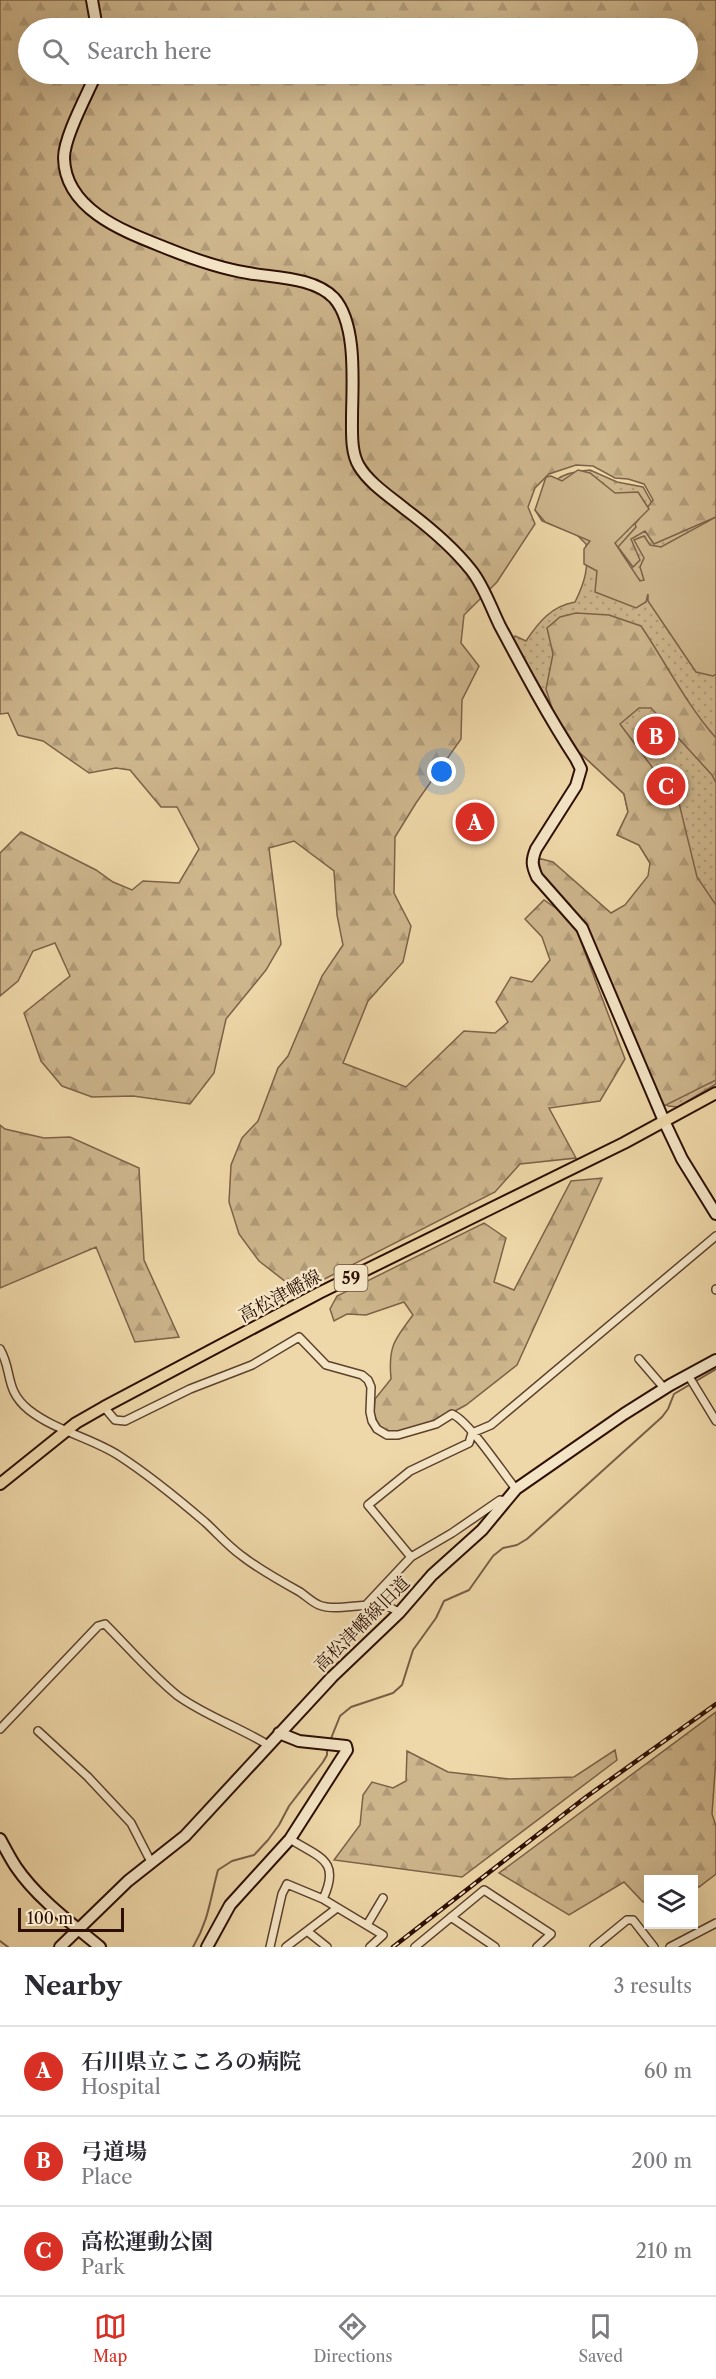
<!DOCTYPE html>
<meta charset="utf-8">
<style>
body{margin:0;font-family:"Libre Caslon Text","Noto Serif JP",serif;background:#f2f2f3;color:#2b2b33}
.controls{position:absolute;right:18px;bottom:18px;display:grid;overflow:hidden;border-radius:0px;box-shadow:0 6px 24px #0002}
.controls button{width:54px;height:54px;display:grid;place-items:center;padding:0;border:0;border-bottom:2px solid #e1e1e2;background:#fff;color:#2b2b33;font:30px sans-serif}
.scale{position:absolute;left:18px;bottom:15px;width:106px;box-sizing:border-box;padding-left:6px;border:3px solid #2d0f04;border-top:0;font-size:16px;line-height:21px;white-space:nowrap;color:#2d0f04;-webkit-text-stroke:4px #f4e5c6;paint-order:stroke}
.you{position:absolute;left:442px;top:772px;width:21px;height:21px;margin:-15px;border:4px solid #fff;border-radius:50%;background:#1a73e8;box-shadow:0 0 0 9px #1a73e833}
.badge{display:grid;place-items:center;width:39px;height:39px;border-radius:50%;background:#d93025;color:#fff;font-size:20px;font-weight:700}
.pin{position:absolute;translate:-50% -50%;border:3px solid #fff;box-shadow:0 2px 6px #0006}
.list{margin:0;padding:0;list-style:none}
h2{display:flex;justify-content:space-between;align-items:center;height:78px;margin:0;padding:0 24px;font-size:26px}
h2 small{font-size:20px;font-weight:400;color:#7c7c81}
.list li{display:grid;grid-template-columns:39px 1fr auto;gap:18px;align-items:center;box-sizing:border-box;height:90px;padding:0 24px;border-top:2px solid #e1e1e2}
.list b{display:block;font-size:22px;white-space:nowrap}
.list p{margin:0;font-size:20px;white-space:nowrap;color:#7c7c81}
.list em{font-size:20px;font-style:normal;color:#7c7c81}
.icon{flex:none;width:33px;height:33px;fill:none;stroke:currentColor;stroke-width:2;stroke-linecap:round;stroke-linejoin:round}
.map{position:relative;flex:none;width:716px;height:1947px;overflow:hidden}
.search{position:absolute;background:#fff;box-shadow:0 6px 24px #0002;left:18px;right:18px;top:18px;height:66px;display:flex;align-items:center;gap:15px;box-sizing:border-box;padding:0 21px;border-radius:33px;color:#7c7c81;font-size:22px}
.sheet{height:348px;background:#fff}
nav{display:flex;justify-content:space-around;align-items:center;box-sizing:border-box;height:84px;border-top:2px solid #e1e1e2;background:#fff;font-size:16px;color:#7c7c81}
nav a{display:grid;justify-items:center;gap:3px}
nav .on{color:#d93025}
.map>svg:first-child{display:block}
</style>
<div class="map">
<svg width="716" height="1947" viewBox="0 0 716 1947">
<defs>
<pattern id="grass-dots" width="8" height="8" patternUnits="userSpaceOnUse" patternTransform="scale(1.5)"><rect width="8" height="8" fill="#cdb58c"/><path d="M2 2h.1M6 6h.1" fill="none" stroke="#b09a77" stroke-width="1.8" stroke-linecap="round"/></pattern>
<pattern id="forest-firs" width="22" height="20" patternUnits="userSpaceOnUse" patternTransform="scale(1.5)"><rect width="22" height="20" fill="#cdb58c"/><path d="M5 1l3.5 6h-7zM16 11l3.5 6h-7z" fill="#b09a77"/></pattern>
</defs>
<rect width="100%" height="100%" fill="#eed7a8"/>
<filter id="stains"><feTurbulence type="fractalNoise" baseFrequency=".00333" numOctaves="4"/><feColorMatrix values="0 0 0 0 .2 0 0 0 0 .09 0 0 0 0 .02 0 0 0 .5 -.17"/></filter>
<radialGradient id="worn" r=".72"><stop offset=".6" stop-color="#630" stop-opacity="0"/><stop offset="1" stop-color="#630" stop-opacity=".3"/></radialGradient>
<path fill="url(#grass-dots)" stroke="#7d6248" stroke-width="1.5" d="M590 470 617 482 643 487 656 510 716 499V1084L678 1107 668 1106 660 1099 624 1013 657 896 650 863 639 845 617 835 628 812 624 794 579 752 512 640 515 636 526 641C538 623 551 606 575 602 585 582 589 567 586 544L577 535 542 521 535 510C547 482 559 472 590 470Z"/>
<path fill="url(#forest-firs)" stroke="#7d6248" stroke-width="1.5" fill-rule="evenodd" d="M0 0H716V517L654 544 645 531 631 539 640 560 633 567 618 547 636 527 635 524 653 500 644 484 628 479 615 478 593 466 576 465 549 474 535 488 528 507 535 524 497 582 464 615 461 643 479 666 462 700 461 739 416 803 395 837 394 893 411 926 403 962 368 1001 343 1063 406 1087 464 1031 495 1033 508 1022 496 1002 511 977 532 982 550 960 542 937 525 919 544 900 560 911 575 926 625 1059 600 1101 549 1108 576 1158 520 1164 495 1192 299 1292 259 1261 239 1234 229 1202 231 1165 242 1138 258 1121 278 1068 288 1056 322 976 343 945 337 915 334 871 294 841 269 848 281 944 266 970 226 1019 214 1073 190 1104 133 1096 92 1097 62 1086 41 1061 24 1013 70 976 55 943 33 951 18 981 0 996V853L21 832 96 870 113 882 132 890 143 881 179 883 199 849 177 807H161L130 770 116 768 89 773 43 741 18 735 8 713 0 714ZM28 28H688V74H28Z
M576 613 609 615 641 626C666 663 686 704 716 738V783L712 775 651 708H639L620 724 679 803 697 877 716 905V1080L664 1106 594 945 570 905 542 875 538 858 553 862 611 913 625 905 648 876 650 863 639 845 617 835 628 812 624 794 579 752 553 711 546 689 553 654 547 628 560 617Z
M0 1125 5 1129 44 1138 70 1137 139 1168 144 1260 179 1337 135 1342 96 1247 0 1288Z
M602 1178 517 1365 466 1405 429 1425 402 1433 387 1432 378 1425 374 1413 375 1399 391 1379C388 1347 394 1340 413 1315L404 1302 366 1315 347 1314 334 1321 330 1309 337 1296 484 1223 506 1238 494 1282 514 1290 571 1181Z
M716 1712V1758L712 1814 716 1826V1874L699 1887 694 1884V1880H648V1899L643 1902 624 1882 569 1915 499 1873Z
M615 1750 617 1760 462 1877 334 1860 360 1825 363 1795 372 1782 393 1788 406 1781 407 1751 448 1772 509 1779 574 1777Z"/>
<path fill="#cdb58c" stroke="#7d6248" stroke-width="1.5" d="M578 470 590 473 615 493 638 492 649 509 615 543 640 581 644 580 640 567 644 558 634 540 644 536 650 545 661 547 716 517V674L713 676 696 672 648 601V594L646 602 636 608 595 592 597 571 584 564V549L590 541 545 522 535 510 546 477 551 476 562 481Z"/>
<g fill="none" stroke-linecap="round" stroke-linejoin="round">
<path stroke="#795e45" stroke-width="2" d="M330 1741 340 1716 351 1707 393 1693 402 1685 413 1650 436 1618 444 1601 469 1590 493 1556 503 1548 517 1545 527 1539 662 1417 668 1409 674 1394 716 1369
M0 1941 8 1947
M193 1947C209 1920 210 1899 218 1870L232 1861 254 1855 268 1840 279 1825 289 1806 323 1762 327 1755V1749"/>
<defs>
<path id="street" d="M716 1289V1290
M0 1349C13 1371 4 1390 29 1410 56 1431 89 1437 118 1455 149 1475 177 1498 205 1522 217 1533 228 1546 242 1556 260 1570 280 1581 300 1592 306 1596 312 1602 319 1605 341 1614 380 1595 399 1613
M639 1359 664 1388
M688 1375 716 1421
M104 1407 115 1420 125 1421 190 1389 252 1365 299 1337 326 1365 362 1375 368 1380 371 1387 370 1412 372 1421 377 1429 387 1435H398L436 1424 452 1414C469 1421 502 1472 516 1489
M411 1557 368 1505 410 1471 469 1443 472 1433 491 1425 716 1236
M366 1605 411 1557 452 1533 500 1500 506 1501
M0 1729 98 1626 105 1624C127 1646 155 1678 178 1696 206 1716 239 1727 268 1745
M38 1731 88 1777 131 1823 151 1862
M290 1839C320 1858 341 1860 323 1899
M451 1917 495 1947
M367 1925 383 1898
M307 1931 327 1947
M270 1947 282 1894 287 1884 323 1899 383 1935 370 1947
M286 1947 337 1908
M415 1947 484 1890 551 1934 537 1947
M594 1947 627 1920H633L654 1947
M670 1947 716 1923"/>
<path id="secondary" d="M92 0 97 28
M96 74C87 95 64 137 64 158 65 209 123 231 161 246 190 258 217 268 248 273 275 278 314 277 334 298 358 325 352 386 352 419 352 434 351 453 359 466 369 483 389 496 405 509 429 527 452 546 471 570 484 586 491 608 500 626 524 671 548 716 576 759L581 769 576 786 536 849C531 861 532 866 537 877L582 928 664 1121 682 1159 716 1214
M0 1839C5 1848 10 1858 16 1867 37 1898 71 1923 100 1947
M60 1947 128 1881 185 1836 332 1677 399 1613 432 1575 482 1530 516 1489 624 1414 670 1385 716 1360
M207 1947 230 1905 290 1839 347 1750 346 1746 299 1741 279 1733"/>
<path id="primary" d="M0 1484 76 1423 104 1407 319 1293 624 1143 716 1093"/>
</defs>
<use href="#street" stroke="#5d412d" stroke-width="10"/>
<use href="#secondary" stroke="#2d0f04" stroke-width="14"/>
<use href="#primary" stroke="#2d0f04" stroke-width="14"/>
<use href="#street" stroke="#f4e5c6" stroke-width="7"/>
<use href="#secondary" stroke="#f4e5c6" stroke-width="10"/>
<use href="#primary" stroke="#eed7a8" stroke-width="10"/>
<defs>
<path id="rail" d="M393 1947 586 1797 716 1704"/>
</defs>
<use href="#rail" stroke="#2d0f04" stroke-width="4.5"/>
<use href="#rail" stroke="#f4e5c6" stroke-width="2" stroke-dasharray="7" stroke-linecap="butt"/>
</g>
<g text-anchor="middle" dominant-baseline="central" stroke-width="5" stroke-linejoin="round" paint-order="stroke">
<rect fill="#f4e5c6" stroke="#694f3e" stroke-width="1.5" x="334.5" y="1265" width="33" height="26" rx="4.5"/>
<g font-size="16" font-weight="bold" fill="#2d0f04">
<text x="351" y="1278">59</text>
</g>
<g font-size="18" fill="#2d0f04" stroke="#f4e5c6">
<text transform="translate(280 1296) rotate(-28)">高松津幡線</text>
<text transform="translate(362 1624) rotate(-45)">高松津幡線旧道</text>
</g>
</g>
<rect width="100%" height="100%" filter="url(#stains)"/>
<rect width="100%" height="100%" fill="url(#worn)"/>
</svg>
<div class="controls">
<button><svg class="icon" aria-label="layers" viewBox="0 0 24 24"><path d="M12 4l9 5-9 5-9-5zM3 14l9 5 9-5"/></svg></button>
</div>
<div class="scale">100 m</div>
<div class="you"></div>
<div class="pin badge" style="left:475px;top:822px">A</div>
<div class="pin badge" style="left:656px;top:736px">B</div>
<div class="pin badge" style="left:666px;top:786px">C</div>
<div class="search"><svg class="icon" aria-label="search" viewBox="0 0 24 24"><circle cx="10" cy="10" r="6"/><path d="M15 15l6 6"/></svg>Search here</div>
</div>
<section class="sheet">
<h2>Nearby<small>3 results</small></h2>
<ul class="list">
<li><span class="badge">A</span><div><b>石川県立こころの病院</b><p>Hospital</p></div><em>60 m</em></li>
<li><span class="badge">B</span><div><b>弓道場</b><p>Place</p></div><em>200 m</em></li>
<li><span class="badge">C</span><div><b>高松運動公園</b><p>Park</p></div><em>210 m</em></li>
</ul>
</section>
<nav>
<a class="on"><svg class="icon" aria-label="map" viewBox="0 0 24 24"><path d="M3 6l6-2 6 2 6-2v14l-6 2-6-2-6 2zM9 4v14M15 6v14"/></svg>Map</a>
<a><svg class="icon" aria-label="directions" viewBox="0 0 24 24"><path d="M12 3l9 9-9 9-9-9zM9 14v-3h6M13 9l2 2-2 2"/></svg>Directions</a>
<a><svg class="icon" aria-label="saved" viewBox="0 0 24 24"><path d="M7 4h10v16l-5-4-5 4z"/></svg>Saved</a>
</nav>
